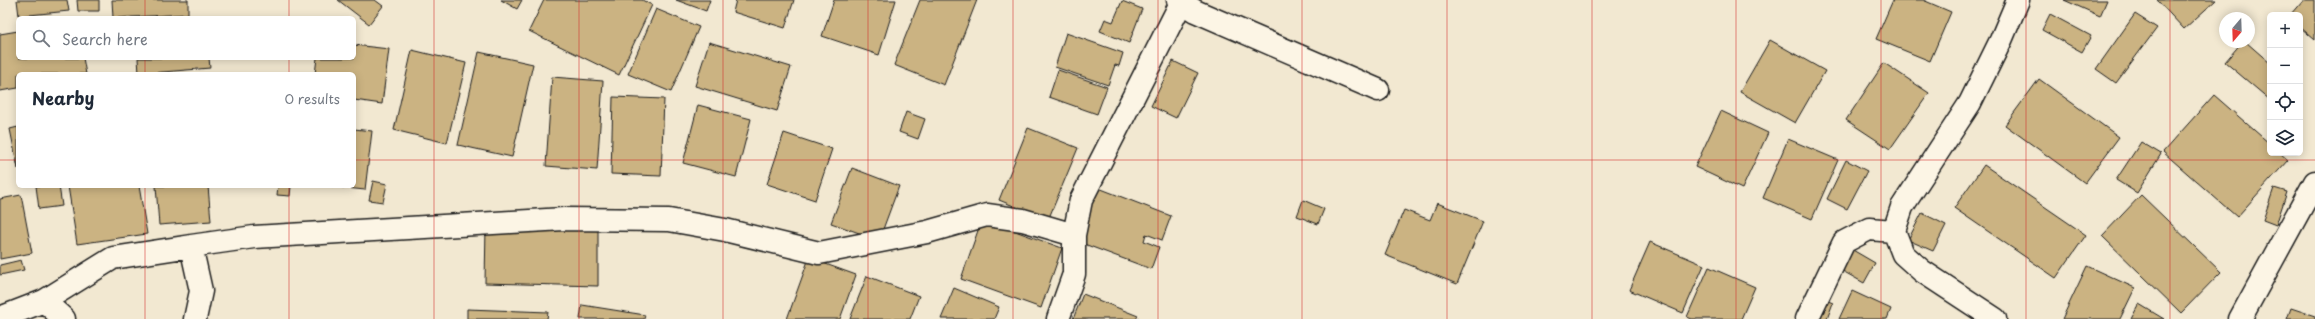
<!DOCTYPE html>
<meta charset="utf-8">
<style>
body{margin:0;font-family:"Playpen Sans",sans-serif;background:#f2f2f3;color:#1f2937}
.controls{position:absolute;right:12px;top:12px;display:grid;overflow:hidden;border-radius:6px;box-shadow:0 2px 10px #0003}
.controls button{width:36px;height:36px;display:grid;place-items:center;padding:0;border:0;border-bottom:1px solid #e0e1e3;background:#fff;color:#1f2937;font:20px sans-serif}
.compass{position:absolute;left:2219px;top:12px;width:36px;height:36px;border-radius:50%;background:#fff;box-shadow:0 2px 10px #0003;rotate:199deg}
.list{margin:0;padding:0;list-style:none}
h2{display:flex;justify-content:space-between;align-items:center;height:52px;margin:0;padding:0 16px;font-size:17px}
h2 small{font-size:13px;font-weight:400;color:#747a83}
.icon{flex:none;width:22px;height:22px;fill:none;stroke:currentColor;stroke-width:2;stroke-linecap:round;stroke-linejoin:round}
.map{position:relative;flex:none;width:2315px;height:319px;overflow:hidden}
.search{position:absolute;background:#fff;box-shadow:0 2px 10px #0003;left:16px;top:16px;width:340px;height:44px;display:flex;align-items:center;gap:10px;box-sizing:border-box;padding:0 14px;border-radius:6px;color:#747a83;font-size:15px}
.panel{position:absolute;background:#fff;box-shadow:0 2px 10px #0003;left:16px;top:72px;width:340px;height:116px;border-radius:6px}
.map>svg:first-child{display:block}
</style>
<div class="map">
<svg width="2315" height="319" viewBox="0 0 2315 319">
<rect width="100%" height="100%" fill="#f2e8d1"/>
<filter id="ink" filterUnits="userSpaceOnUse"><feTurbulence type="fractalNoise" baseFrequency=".025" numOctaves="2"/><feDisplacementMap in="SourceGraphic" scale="8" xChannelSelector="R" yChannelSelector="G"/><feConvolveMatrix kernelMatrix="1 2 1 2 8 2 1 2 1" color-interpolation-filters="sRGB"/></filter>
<g filter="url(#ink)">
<path fill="#cbb382" stroke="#1c1c1c" d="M17 0H67L69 11 19 16Z
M77 0H99V11H78Z
M112 0H188V14L113 18Z
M338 0H375L383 6 369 24Z
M501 0H522L517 9Z
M544 0H642L652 5 619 75 529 31Z
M676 0H710L706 11Z
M736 0H794L785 28 733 12Z
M834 0H896L879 55 822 36Z
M920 0H977L944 85 894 65Z
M1893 0H1923L1951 12 1930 61 1876 39Z
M2064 0H2107L2100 16Z
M2157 0H2216L2184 29Z
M2303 0H2315V40L2300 27V15H2290Z
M1122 1 1142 9 1129 43 1100 31 1105 19 1113 22Z
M656 9 699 27 671 92 628 74Z
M2050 14 2091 36 2082 52 2042 30Z
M2135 14 2157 28 2116 83 2096 69Z
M205 16V18H180Z
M18 31V58H83L86 74H18V88L0 91V34Z
M1066 33 1123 53 1119 66 1115 65 1108 85 1055 67Z
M1770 40 1825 71 1795 123 1740 92Z
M709 42 791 67 777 111 695 86Z
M2242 42H2246L2270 63V100L2225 62Z
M354 45 389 49 382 104 354 100V74H315L317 58H354Z
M412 50 466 63 447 143 394 130Z
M479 52 533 64 512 157 458 145Z
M138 58H209L210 68 139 74Z
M1173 61 1198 73 1176 118 1151 106Z
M1884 63 1929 93 1890 149 1846 120Z
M1058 70 1107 87 1097 114 1049 97Z
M552 77 603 81 597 170 546 166Z
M2039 79 2119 137 2085 183 2005 125Z
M2214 95 2270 144V153H2280L2288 160 2237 217 2163 152Z
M613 97 664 99 661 176 611 174Z
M698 105 751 119 736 177 683 163Z
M1721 111 1768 133 1742 189 1695 167Z
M906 112 925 119 918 139 899 132Z
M18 127V169L10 129Z
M1028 128 1078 148 1048 220 999 200Z
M354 129 372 131 365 190 327 186H354Z
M784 133 832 149 815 200 767 184Z
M1788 139 1838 160 1812 219 1763 198Z
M2141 142 2161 154 2137 193 2116 180Z
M1846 160 1867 171 1847 209 1827 199Z
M1984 165 2086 235 2056 278 1954 208Z
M852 168 899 186 879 240 831 223Z
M373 181 387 184 383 202 369 200Z
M36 186H59L62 206 39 209Z
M68 186H139L147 234 77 244Z
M156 186H208L211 221 159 225Z
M278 186H291L290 196 277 195Z
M1096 187 1171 216 1162 240 1146 234 1144 241 1159 247 1151 269 1076 241Z
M2274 188 2287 192 2276 225 2263 220Z
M21 195 32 253 0 259V199Z
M2141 195 2221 272 2181 313 2102 236Z
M1303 200 1324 209 1318 224 1297 216Z
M1437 203 1483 221 1457 284 1385 255 1404 210 1430 220Z
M1922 213 1946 225 1933 251 1908 240Z
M982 219 1062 248 1041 308 961 279Z
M486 226 598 229V286L485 283Z
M1650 242 1704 265 1683 313 1629 290Z
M1851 249 1875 263 1864 283 1839 269Z
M809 258 856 275 840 319H787Z
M21 260 24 270 0 275V265Z
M2087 266 2135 288 2120 319H2062Z
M1709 267 1755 287 1741 319H1692L1687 317Z
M867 276 919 296 910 319H850Z
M954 288 999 307 994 319H941Z
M1852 291 1891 309 1887 319H1839Z
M1083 294 1138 316 1136 319H1073Z
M1823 299 1833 303 1827 319H1818Z
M2139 304 2164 319H2131Z
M582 305 645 315 644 319H580Z
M2291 308 2315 316V319H2287Z
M467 309 548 312 547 319H467Z"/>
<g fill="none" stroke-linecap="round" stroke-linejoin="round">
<defs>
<path id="minor" d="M1178 0 1195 11 1378 90
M44 301 64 319
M0 318 44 301 113 258 191 246
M195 319 201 291 191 246 254 237 564 219 669 220 725 230 819 253 927 232 987 215 1023 220 1074 235
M1058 319 1074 274V235L1081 200 1181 3
M1807 319 1844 242 1869 229 1894 231
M1995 319 1922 271 1903 254 1894 231 1902 207 1970 103 2001 40 2018 0
M2240 319 2315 182"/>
</defs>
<use href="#minor" stroke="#1c1c1c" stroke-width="25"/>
<use href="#minor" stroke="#fcf5e5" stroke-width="22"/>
</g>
</g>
<path fill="none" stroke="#d62828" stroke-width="1" stroke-opacity="0.55" d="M145 0V18M289 0V18M434 0V319M579 0V319M723 0V319M868 0V319M1013 0V319M1158 0V319M1302 0V319M1447 0V319M1592 0V319M1736 0V319M1881 0V319M2026 0V319M2170 0V319M145 58V74M289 58V74M0 160H18M354 160H2315M145 186V319M289 186V319"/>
</svg>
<div class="controls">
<button>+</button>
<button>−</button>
<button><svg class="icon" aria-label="locate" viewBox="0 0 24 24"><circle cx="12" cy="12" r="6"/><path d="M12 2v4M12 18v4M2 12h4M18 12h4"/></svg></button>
<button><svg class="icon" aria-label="layers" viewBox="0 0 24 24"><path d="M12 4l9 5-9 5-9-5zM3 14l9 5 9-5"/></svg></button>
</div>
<svg class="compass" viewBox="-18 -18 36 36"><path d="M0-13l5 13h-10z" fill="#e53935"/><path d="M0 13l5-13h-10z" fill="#747a83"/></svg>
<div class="search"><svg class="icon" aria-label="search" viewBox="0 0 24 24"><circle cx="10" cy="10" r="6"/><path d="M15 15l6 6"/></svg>Search here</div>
<section class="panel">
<h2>Nearby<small>0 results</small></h2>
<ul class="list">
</ul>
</section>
</div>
